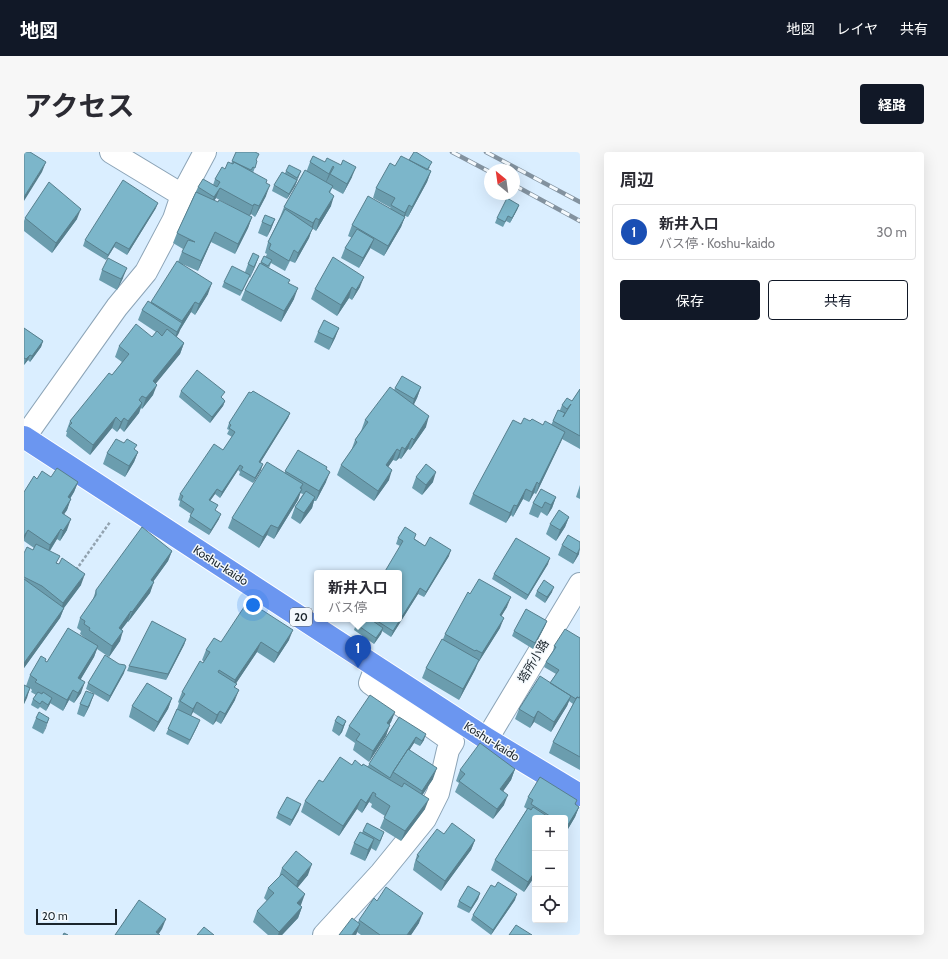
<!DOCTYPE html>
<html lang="ja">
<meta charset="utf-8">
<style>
body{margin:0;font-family:Cabin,"Noto Sans JP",sans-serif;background:#f7f7f7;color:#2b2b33}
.controls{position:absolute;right:12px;bottom:12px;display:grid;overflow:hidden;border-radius:4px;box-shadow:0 4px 16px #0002}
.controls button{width:36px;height:36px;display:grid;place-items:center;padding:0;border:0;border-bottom:1px solid #e1e1e2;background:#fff;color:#2b2b33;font:20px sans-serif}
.compass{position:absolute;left:460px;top:12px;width:36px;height:36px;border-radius:50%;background:#fff;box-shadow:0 4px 16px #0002;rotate:331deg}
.scale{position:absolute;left:12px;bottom:10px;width:81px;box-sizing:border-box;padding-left:4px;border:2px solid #1b252c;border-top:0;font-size:11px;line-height:14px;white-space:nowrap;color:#1b252c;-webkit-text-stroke:3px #f4f9fd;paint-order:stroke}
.you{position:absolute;left:229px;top:453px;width:14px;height:14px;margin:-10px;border:3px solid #fff;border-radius:50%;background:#1a73e8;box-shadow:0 0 0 6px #1a73e833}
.badge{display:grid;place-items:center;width:26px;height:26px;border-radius:50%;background:#111827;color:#fff;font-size:13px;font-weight:700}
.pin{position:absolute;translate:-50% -33px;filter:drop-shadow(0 1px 2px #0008)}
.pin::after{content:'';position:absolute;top:21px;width:14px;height:12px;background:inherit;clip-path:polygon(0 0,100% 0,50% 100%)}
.popup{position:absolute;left:290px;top:418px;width:88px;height:52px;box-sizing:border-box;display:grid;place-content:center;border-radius:4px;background:#fff;filter:drop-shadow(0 1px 3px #0005);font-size:13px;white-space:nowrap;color:#7c7c81}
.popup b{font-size:15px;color:#2b2b33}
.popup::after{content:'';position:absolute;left:50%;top:100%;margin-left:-8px;border:8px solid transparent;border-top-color:#fff}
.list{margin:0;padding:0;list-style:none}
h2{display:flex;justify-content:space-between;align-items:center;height:52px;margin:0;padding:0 16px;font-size:17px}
h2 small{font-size:13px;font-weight:400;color:#7c7c81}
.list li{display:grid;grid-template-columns:26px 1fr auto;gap:12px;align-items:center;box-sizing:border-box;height:56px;margin:0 8px 8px;padding:0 8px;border:1px solid #e1e1e2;border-radius:4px}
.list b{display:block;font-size:15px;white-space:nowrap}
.list p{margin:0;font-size:13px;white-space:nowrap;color:#7c7c81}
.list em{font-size:13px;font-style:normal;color:#7c7c81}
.actions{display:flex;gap:8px;padding:12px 16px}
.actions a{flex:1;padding:9px 0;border:1px solid #111827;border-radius:4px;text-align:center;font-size:14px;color:#111827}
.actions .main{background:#111827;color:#fff}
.icon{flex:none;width:22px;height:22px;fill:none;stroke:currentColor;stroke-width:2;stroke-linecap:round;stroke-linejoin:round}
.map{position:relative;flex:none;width:556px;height:783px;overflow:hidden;border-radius:4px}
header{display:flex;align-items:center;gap:24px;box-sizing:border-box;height:56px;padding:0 20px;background:#111827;color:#fff}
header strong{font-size:19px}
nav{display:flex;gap:22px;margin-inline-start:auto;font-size:14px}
.intro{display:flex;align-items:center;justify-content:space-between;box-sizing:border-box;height:96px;padding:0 24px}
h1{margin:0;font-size:28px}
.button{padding:10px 18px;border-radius:4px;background:#111827;color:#fff;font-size:14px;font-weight:700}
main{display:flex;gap:24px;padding:0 24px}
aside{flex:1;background:#fff;border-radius:4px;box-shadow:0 4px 16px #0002}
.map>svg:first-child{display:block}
</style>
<header>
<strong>地図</strong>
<nav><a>地図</a><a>レイヤ</a><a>共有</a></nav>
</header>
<div class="intro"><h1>アクセス</h1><a class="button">経路</a></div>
<main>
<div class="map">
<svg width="556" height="783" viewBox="0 0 556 783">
<rect width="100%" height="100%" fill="#daeeff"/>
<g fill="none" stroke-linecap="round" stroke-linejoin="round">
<defs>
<path id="minor" d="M87 0 158 43
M0 286 93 155 122 120 150 67 158 43 181 0
M463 587 556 432
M300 783 357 721 401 667 414 641 424 598 429 590 346 531 352 515"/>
<path id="highway" d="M0 285 463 587 556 643"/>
</defs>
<use href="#minor" stroke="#8ca4b7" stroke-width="24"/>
<use href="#highway" stroke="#fff" stroke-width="24"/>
<path stroke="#92a2af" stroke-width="2.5" stroke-dasharray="3 2" stroke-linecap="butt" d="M52 418 86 370"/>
<use href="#minor" stroke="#fff" stroke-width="22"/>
<use href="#highway" stroke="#6b96f0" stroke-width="22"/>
<defs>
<path id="rail" d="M428 0 466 20
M462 0 556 50
M490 33 556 69"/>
</defs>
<use href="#rail" stroke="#83929f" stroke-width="4.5"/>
<use href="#rail" stroke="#f4f9fd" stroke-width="3" stroke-dasharray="9" stroke-linecap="butt"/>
</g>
<path fill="#6b9dae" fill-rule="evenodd" d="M289 4 328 25 319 42 308 36 306 41 307 54 292 79 288 76 285 86 271 111 266 109 261 119 247 111 245 116 266 128 264 131 270 147 257 170 217 148 221 138 237 110 242 104 243 102 241 101 244 90 256 65 260 55 283 18 286 10Z
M385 8 406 15 404 18 407 19 403 30 384 65 381 64 377 75 360 104 346 96 335 116 317 106 321 96 328 86 324 84 328 73 366 57 367 56 349 46 352 36 371 14Z
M208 9H232L231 15 229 21 242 31V44L231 65 227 62 225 64 228 65 224 76 211 102 187 90 174 119 158 112 184 142 171 163 167 160 156 178 152 185 160 191 156 202 131 232 129 243 118 257 117 256 115 261 100 280 96 276 93 280 88 276 66 303 42 284 43 280H42L46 269 88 223 98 210 91 205 95 194 128 185 132 180 114 168 118 158 127 151 154 110 159 97 149 91 153 81 174 35 189 33 191 27 201 17 207 12ZM192 46 223 63 190 49Z
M262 19H277L271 34 263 47 248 39 250 33 261 21Z
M495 53 493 58 486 71 482 69 479 75 471 71 473 66Z
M132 56 103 103 90 95 82 108 59 94 61 88Z
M1 66 53 67 28 101 0 79V69Z
M251 67 247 77 243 85 234 81 238 70Z
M235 104 226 126 225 125 216 144 198 135 200 130 221 120 224 112Z
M78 118 99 126 93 138 75 128Z
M336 135 328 148 325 146 313 164 287 147 291 137Z
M0 176 19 189 17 195 6 210 4 208 0 213Z
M315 176 311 186 305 198 290 190 294 180Z
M397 235 393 246 390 252 402 275 386 298 384 297 377 307 375 306 372 309 369 308 364 315 365 328 350 349 313 323 317 313 327 299 331 288 337 279 341 268 370 238 371 236Z
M556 237V297L538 287 512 342 510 341 505 350 499 347 489 365 487 363 482 371 445 352 449 342 497 272 506 269 519 273H527L529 269 536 258 538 253 548 249Z
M157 239 199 246 201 249 199 254 186 271 155 245Z
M227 241 266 261 264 266 236 311 237 318 229 331 215 323 216 320 214 318 196 346 191 342 186 349 192 359 195 367 185 383 164 370 167 362 155 354 156 349 154 348 156 342 199 298 208 285 203 282 205 278 203 277 205 271Z
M111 298 114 300 110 310 101 325 79 312 83 301Z
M303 315 302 317V330L292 349H290L288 356 276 372 267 366 271 355 279 342 276 341 274 348 250 387 243 383 235 396 204 376 208 366 261 321V319Z
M27 325 54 330 50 340 46 347 43 358 40 362 43 378 36 389 33 387 26 399 33 411 57 433 40 456 36 466 0 516V401L9 398 10 396 0 389V340L13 327Z
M392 325 409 330 398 343 388 336Z
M556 333V347L552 345Z
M532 345 528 356 523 364 517 360 514 366 505 362 509 351Z
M545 365 541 375 532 389 522 382 526 372Z
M374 386 391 387 401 394 425 404 400 445 394 442 367 485 358 479 357 482 350 492 330 478 332 472 336 467H375L376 394 372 392Z
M538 393 555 402 549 412 534 403Z
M148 399 144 409 129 430 126 441 104 470V469L98 477 96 489 85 505 73 497 70 505 56 528 57 541 50 551 45 548 39 559 26 551 22 559 16 555 14 557 7 553 9 547 12 543 7 540 8 538 6 536 0 552V533L2 534 6 523 21 509 23 510 62 487 56 482 57 479 53 476 56 466 68 450 72 438Z
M524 412 502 448 468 427 470 422Z
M513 439 528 440 521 451 511 444Z
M446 442 483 455 477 464 476 476 454 511 451 518 435 548 398 526 402 516 419 487 421 482Z
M523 469 521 474 509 497 488 484 490 479Z
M556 486V618L525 601 529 590 549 552 545 549 543 554 527 580 510 570 506 576 491 567 495 557 526 531 532 522 520 515 522 510 529 500 530 494Z
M162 487 160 493 142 528 103 519 105 514Z
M265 488 250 511 233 500 212 531 211 536V548L197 572 192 569 189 573 169 560 167 564 174 573 164 593 142 582 153 557 155 551 154 550 158 540 180 510 178 508 182 498 197 490Z
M100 521 84 550 62 537 64 531Z
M148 546 144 557 130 580 105 565 108 554Z
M56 552 66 553 60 565 53 562Z
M371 560 367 570 365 573 362 584 345 610 329 598 331 591 321 584 325 574Z
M375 565 400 588 396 594 390 591 385 598 409 627 398 643 401 657 377 689 356 676 361 664 347 655 348 652 345 650 338 661 333 657 315 684 277 660 281 649 299 630 328 613 344 614Z
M12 566H25L19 582 8 576Z
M311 569H322L318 580 315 584 308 579Z
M491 617 487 628 479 639 480 653 469 667 431 640 435 631 432 629 436 618Z
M504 645 553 648 551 652 555 655 551 665 541 682V666H511V724L500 740 467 718 471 708 503 657 500 655Z
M275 658 266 674 252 666 254 661Z
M339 679 360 680 356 691 352 699 347 696 341 709 326 702 330 691Z
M420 682 451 688 447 698 417 739 389 718 390 714V713L393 703Z
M258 716 284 723 273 736 277 753 276 754 278 755 274 766 258 783H244L229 770 233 759 243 749 240 746 244 736 255 725Z
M456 741 454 747 445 761 433 755 435 749Z
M491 748 467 783 447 768 449 763Z
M353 749 395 771 387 783H337L333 780 332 783H315L334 770 335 768Z"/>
<path fill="#577f8d" d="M22 10 18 20 0 49V45Z
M309 14 305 25 301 32 305 22Z
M332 15 328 25 319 42 323 32Z
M277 19 271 34 263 47 265 42 272 30Z
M407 19 403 30 384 65 388 55Z
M246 33 242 44 231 65 235 54Z
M196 36 192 46 186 55 190 45Z
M310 44 307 54 292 79 295 68Z
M134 51 132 56 103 103 105 97Z
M230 52 227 62 225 64 229 54Z
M385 53 381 64 377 71 381 61Z
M495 53 493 58 486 71 488 66Z
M57 57 53 67 28 101 32 91Z
M228 65 224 76 211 102 214 92Z
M381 65 377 75 360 104 364 94Z
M292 66 285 86 271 111 274 101 285 82 289 71Z
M251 67 247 77 243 85 247 74Z
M191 80 187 90 174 119 177 109Z
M350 87 346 97 335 116 339 106Z
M92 90 90 95 82 108 84 103Z
M235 104 231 115 226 126 230 115Z
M103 116 99 126 93 138 97 127Z
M226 123 224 128 216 144 218 139Z
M340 125 336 135 328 148 332 138Z
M188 131 184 142 171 163 175 152Z
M328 135 325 146 313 164 317 153Z
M274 136 270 147 257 170 260 159Z
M171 150 167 160 156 178 155 181 149 191 153 180 157 173 158 169Z
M315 176 311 186 305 198 309 187Z
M19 189 17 195 6 210 8 204Z
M160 191 156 202 125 240 129 229Z
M6 203 4 208 0 213 2 207Z
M133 233 129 243 118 257 122 246Z
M397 235 393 246 387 258 390 247Z
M201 249 199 254 186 271 188 265Z
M118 251 115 261 100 280 104 269Z
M266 261 264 266 233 316 235 310Z
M405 264 402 275 386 298 390 288Z
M92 265 88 276 66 303 69 293Z
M100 266 96 276 93 280 97 270Z
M541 280 537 290 512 342 515 332Z
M388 286 384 297 377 307 381 297Z
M378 295 375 306 372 309 376 299Z
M373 297 369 308 358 324 362 313Z
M114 300 110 310 101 325 105 314Z
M239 312 237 318 229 331 231 326Z
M216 313 214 318 196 346 198 340Z
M368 318 365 328 350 349 354 339Z
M306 320 302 330 292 349 295 339Z
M412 320 409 330 398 343 402 333Z
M54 330 50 340 40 356 44 345Z
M513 330 510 341 505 350 508 340Z
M279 332 275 342 278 337 274 348 250 387 254 376Z
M193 337 191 342 183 353 185 348Z
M502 337 499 347 489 365 493 354Z
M291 345 288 356 276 372 280 361Z
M532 345 528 356 523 364 527 353Z
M47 347 43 358 34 371 38 361Z
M490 353 487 363 482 371 486 361Z
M197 362 195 367 185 383 187 378Z
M545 365 541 375 532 389 536 378Z
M47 367 43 378 36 389 39 379Z
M247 373 243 383 235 396 239 385Z
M37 377 33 387 23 403 26 393Z
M4 378 0 388V384Z
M556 396 555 402 549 412 553 402Z
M427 398 425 404 400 445 402 440Z
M148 399 144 409 123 438 127 428Z
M526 406 524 412 502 448 504 443Z
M61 422 57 433 36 461 39 451Z
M130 430 126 441 104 470 108 460Z
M530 435 528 440 521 451 523 445Z
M396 436 394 442 367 485 369 479Z
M487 445 483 455 472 473 476 463Z
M40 456 36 466 0 516V511Z
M107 459 104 469 91 486 95 476Z
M480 466 476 476 454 511 458 501Z
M523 469 521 474 509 497 511 491Z
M359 476 357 482 350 492 352 486Z
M269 478 265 488 250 511 254 501Z
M99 479 96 489 85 505 88 494Z
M162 487 160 493 142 528 144 522Z
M237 490 233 500 207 539 211 528Z
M74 494 70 505 51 537 54 526Z
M455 508 451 518 435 548 439 537Z
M102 515 100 521 84 550 86 544Z
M61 530 57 541 50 551 54 541Z
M6 536 3 546 0 552V549Z
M49 538 45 548 39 559 43 548Z
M215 538 211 548 197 572 201 562Z
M70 542 66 553 60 565 64 555Z
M547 544 543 554 527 580 530 570Z
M28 546 26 552 22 559 24 553Z
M148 546 144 557 130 580 134 570Z
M173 550 169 560 165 567 169 557Z
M196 559 192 569 189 573 193 563Z
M514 559 510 570 506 576 510 566Z
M371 560 367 570 359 582 363 571Z
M25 566 22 576 19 582 23 571Z
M176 568 174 573 164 593 166 588Z
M322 569 318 580 315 584 319 574Z
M366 573 362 584 345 610 349 599Z
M402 582 400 588 396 594 398 589Z
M392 585 390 591 371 621H370Z
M413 616 409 627 394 650 398 639Z
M491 617 487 628 473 648 476 637Z
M349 640 345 650 338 661 342 651Z
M484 643 480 653 469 667 473 657Z
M337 647 333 657 315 684 319 674Z
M405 647 401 657 377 689 381 679Z
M277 652 275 658 266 674 268 668Z
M555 655 551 665 541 682V680L542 676Z
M350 687 347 697 341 709 344 698Z
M451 688 447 698 417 739 421 729Z
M288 712 284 723 270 740 274 729Z
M511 719V724L500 740 504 730Z
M456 741 454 747 445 761 447 756Z
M281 742 277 753 269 761 273 751Z
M493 742 491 748 467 783 469 778Z
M278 755 274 766 258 783H254L255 780Z
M399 761 395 771 387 783H383Z
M142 767 138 777 134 783 132 780Z
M336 772 332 783H328Z"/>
<path fill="#7cb6ca" stroke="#577f8d" d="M0 0H6L22 10 0 45Z
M212 0H231L235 2 232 8 233 9 231 16 229 15 227 18 208 9Z
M390 0H392L408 10 403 18 385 8Z
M289 4 301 10 303 6 317 13 319 8 332 15 323 32 306 22 310 15 309 14 305 22 286 10Z
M377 4 407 19 388 55 385 53 381 61 367 53 371 46 352 36 366 11 371 14Z
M204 10 209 12 210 10 243 28 242 31 246 33 235 54 230 52 229 54 196 36 190 45 174 35 179 27 193 35 196 30 191 27 198 15 201 17Z
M265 13 277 19 273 26 262 19Z
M281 18 309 34 305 40 310 44 295 68 292 66 289 71 260 55Z
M258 20 273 28 265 42 250 33Z
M99 28 134 51 105 97 92 90 84 103 61 88Z
M25 30 57 57 32 91 1 66Z
M172 40 194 50 195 48 228 65 214 92 191 80 177 109 158 100 164 88 171 90 153 81Z
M344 44 381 65 364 94 328 73Z
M483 46 495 53 488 66 484 64 481 70 473 66Z
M261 57 289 76 274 101 270 98 265 109 245 97 247 92 244 90Z
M241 63 251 67 247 74 238 70Z
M333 77 350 87 339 106 321 96Z
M229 101 235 104 230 115 224 112Z
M240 104 248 108 244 114 237 110Z
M309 105 340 125 332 138 328 135 317 153 291 137Z
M84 106 103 116 97 127 78 118Z
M153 109 188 131 175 152 171 150 158 169 127 150Z
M236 111 266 128 264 131 274 136 260 159 221 138Z
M208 114 226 123 218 139 200 130Z
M124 149 158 171 153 180 118 158Z
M300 168 315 176 309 187 294 180Z
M112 172 128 185 133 179 138 184 143 177 160 191 129 229 133 233 122 246 118 244 115 248 118 251 104 269 100 266 97 270 92 265 69 293 45 274 48 271 46 269 85 221 88 223 105 202 95 194Z
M0 176 19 189 8 204 6 203 2 207 0 206Z
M173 218 201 240 197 245 201 249 188 265 157 239Z
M378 224 397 235 390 247 371 236Z
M366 235 405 264 390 288 388 286 381 297 378 295 376 299 373 297 362 313 368 318 354 339 317 313 333 290 331 288 344 270 341 268Z
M556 237V284L529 269 534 258 541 261 539 265 547 252 543 257 538 253 543 246 548 249Z
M229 239 266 261 235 310 239 312 231 326 217 318 219 315 216 313 198 340 193 337 185 348 194 353 191 358 197 362 187 378 166 364 170 357 157 348 159 344 156 342 190 292 199 298 211 280 205 276 207 273 205 271 225 240 227 241Z
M500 266 506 269 508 267 519 273 521 269 541 280 515 332 513 330 508 340 502 337 493 354 490 353 486 361 449 342 489 268 497 272Z
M92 287 100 291 103 287 113 293 110 297 114 300 105 314 83 301Z
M274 298 303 315 302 317 306 320 295 339 261 319Z
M243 310 279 332 276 336 278 337 254 376 247 373 239 385 208 366Z
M402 312 412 320 402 333 392 325Z
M33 316 54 330 44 345 47 347 38 361 47 367 39 379 37 377 26 393 4 378 0 384V340L10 324 13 327 18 319 27 325Z
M517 337 532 345 527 353 521 350 518 356 509 351Z
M282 339 291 345 280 361 271 355Z
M535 358 545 365 536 378 526 372Z
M118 375 148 399 127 428 130 430 108 460 107 459 95 476 99 479 88 494 65 478 66 476 60 472 61 469 56 466 72 443V438Z
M381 375 392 382 390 387 401 394 406 385 427 398 402 440 396 436 369 479 350 467H375V421H360L379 389 374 386Z
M544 383 556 390V396L553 402 538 393Z
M492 386 526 406 504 443 470 422Z
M12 392 36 404 32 411 35 412 38 406 61 422 39 451 18 434 0 425V401L3 395 9 398Z
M0 427 40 456 0 511Z
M455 427 487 445 476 463 480 466 458 501 452 498 451 499 421 482 444 440 446 442Z
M520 428 530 435 523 445 513 439Z
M224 449 269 478 254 501 237 490 211 528 195 518 194 520 213 532 210 535 215 538 201 562 196 559 193 563 173 550 169 557 156 549 161 542 158 540 176 509 179 511 186 500 182 498 190 486 197 490Z
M502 457 523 469 511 491 490 479Z
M336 467H346L359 476 352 486 332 472Z
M128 469 162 487 144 522 105 514Z
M44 476 74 494 54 526 61 530 54 541 49 538 43 548 11 530 13 528 6 523 17 504 22 507 21 509 23 510Z
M541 477 556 486V544L555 546 553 545 552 547 526 531 535 518 522 510 532 495 530 494Z
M418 487 455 508 439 537 402 516Z
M81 503 95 512 101 513 102 515 86 544 64 531Z
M516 524 547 544 530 570 514 559 510 566 495 557Z
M123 531 148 546 134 570 108 554Z
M0 533 6 536 0 549Z
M62 539 70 542 64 555 56 552Z
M14 540 18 542 19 540 28 546 24 553 18 549 16 552 9 547Z
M346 543 371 560 363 571 366 573 349 599 332 588 336 582 325 574Z
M553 545 556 546V605L529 590Z
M153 557 176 568 166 588 144 577Z
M15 560 25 566 23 571 12 566Z
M314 564 322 569 319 574 311 569Z
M375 565 402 582 398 589 392 585 369 620 366 626 345 612Z
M456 591 491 617 476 637 484 643 473 657 435 629 441 622 436 618Z
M384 597 413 616 398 639 369 620Z
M316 605 328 613 331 608 338 614 339 612 378 635 380 631 405 647 381 679 360 666 366 654 351 644 352 642 349 640 342 651 337 647 319 674 281 649 295 628 299 630Z
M516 625 553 648 551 652 555 655 542 676 541 675V666H529L507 652 509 648 504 645Z
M263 645 277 652 268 668 254 661Z
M509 655 526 666H511V719L504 730 471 708 504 656 507 658Z
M343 671 360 680 356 689 339 679Z
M428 671 451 688 421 729 392 708 395 704 393 703 413 677 420 682Z
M336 680 350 687 344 698 330 691Z
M272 699 288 712 274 729 258 716Z
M258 722 281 742 273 751 278 755 255 780 233 759 250 741 244 736Z
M474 730 493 742 469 778 449 763 467 733 471 735Z
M444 734 456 741 447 756 435 749Z
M362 735 399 761 383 783H356L335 768 350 746 353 749Z
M115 748 142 767 132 780 136 783H91Z
M328 766 336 772 328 783H315Z
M492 773 508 783H485Z
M180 775 190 783H173Z
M40 781 44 783H39Z"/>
<g text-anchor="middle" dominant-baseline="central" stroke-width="3" stroke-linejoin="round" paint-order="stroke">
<rect fill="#f4f9fd" stroke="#5c656b" stroke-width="1" x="266" y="456" width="22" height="18" rx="3"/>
<g font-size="11" font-weight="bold" fill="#1b252c">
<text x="277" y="465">20</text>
</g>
<g font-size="12" fill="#1b252c" stroke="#f4f9fd">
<text transform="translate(197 413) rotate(33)">Koshu-kaido</text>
<text transform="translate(509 509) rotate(-59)">塔所小路</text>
<text transform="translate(468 589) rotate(32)">Koshu-kaido</text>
</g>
</g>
</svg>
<div class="controls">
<button>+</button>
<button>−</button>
<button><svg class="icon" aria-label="locate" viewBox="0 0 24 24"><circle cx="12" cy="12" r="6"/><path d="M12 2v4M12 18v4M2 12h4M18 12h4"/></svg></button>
</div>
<svg class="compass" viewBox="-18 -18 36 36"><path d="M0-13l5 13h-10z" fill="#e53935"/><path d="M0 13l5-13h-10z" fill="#7c7c81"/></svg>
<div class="scale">20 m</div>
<div class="you"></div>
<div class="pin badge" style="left:334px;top:516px;background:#1a4fb4">1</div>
<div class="popup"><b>新井入口</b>バス停</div>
</div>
<aside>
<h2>周辺<small></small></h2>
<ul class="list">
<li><span class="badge" style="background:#1a4fb4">1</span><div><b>新井入口</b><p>バス停 · Koshu-kaido</p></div><em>30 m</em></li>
</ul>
<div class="actions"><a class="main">保存</a><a>共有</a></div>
</aside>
</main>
